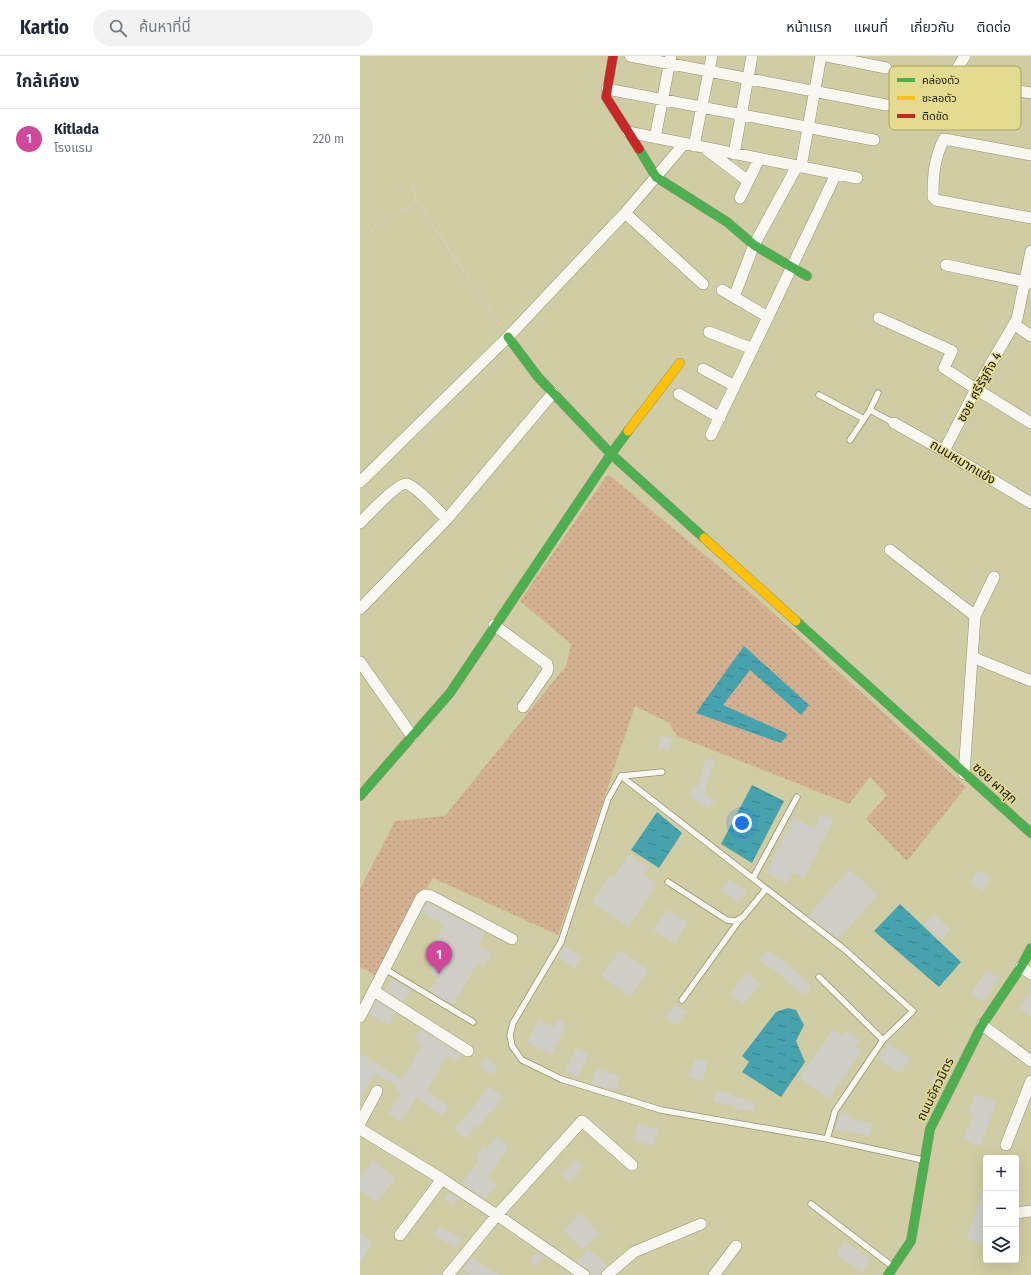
<!DOCTYPE html>
<html lang="th">
<meta charset="utf-8">
<style>
body{margin:0;font-family:"Fira Sans Condensed","Noto Sans Thai",sans-serif;background:#f2f2f3;color:#1f2937}
.controls{position:absolute;right:12px;bottom:12px;display:grid;overflow:hidden;border-radius:4px;box-shadow:0 4px 16px #0002}
.controls button{width:36px;height:36px;display:grid;place-items:center;padding:0;border:0;border-bottom:1px solid #e0e1e3;background:#fff;color:#1f2937;font:20px sans-serif}
.you{position:absolute;left:382px;top:767px;width:14px;height:14px;margin:-10px;border:3px solid #fff;border-radius:50%;background:#1a73e8;box-shadow:0 0 0 6px #1a73e833}
.badge{display:grid;place-items:center;width:26px;height:26px;border-radius:50%;background:#5c5839;color:#fff;font-size:13px;font-weight:700}
.pin{position:absolute;translate:-50% -33px;filter:drop-shadow(0 1px 2px #0008)}
.pin::after{content:'';position:absolute;top:21px;width:14px;height:12px;background:inherit;clip-path:polygon(0 0,100% 0,50% 100%)}
.list{margin:0;padding:0;list-style:none}
h2{display:flex;justify-content:space-between;align-items:center;height:52px;margin:0;padding:0 16px;font-size:17px}
h2 small{font-size:13px;font-weight:400;color:#747a83}
.list li{display:grid;grid-template-columns:26px 1fr auto;gap:12px;align-items:center;box-sizing:border-box;height:60px;padding:0 16px;border-top:1px solid #e0e1e3}
.list b{display:block;font-size:15px;white-space:nowrap}
.list p{margin:0;font-size:13px;white-space:nowrap;color:#747a83}
.list em{font-size:13px;font-style:normal;color:#747a83}
.icon{flex:none;width:22px;height:22px;fill:none;stroke:currentColor;stroke-width:2;stroke-linecap:round;stroke-linejoin:round}
.map{position:relative;flex:none;width:671px;height:1219px;overflow:hidden}
header{display:flex;align-items:center;gap:24px;box-sizing:border-box;height:56px;padding:0 20px;background:#fff;border-bottom:1px solid #e0e1e3}
header strong{font-size:19px}
nav{display:flex;gap:22px;margin-inline-start:auto;font-size:14px}
.search{width:280px;height:36px;background:#f2f2f3;display:flex;align-items:center;gap:10px;box-sizing:border-box;padding:0 14px;border-radius:22px;color:#747a83;font-size:15px}
main{display:flex}
aside{flex:1;background:#fff}
.map>svg:first-child{display:block}
</style>
<header>
<strong>Kartio</strong>
<div class="search"><svg class="icon" aria-label="search" viewBox="0 0 24 24"><circle cx="10" cy="10" r="6"/><path d="M15 15l6 6"/></svg>ค้นหาที่นี่</div>
<nav><a>หน้าแรก</a><a>แผนที่</a><a>เกี่ยวกับ</a><a>ติดต่อ</a></nav>
</header>
<main>
<aside>
<h2>ใกล้เคียง<small></small></h2>
<ul class="list">
<li><span class="badge" style="background:#d1479c">1</span><div><b>Kitlada</b><p>โรงแรม</p></div><em>220 m</em></li>
</ul>
</aside>
<div class="map">
<svg width="671" height="1219" viewBox="0 0 671 1219">
<defs>
<pattern id="grass-dots" width="8" height="8" patternUnits="userSpaceOnUse"><rect width="8" height="8" fill="#d2b090"/><path d="M2 2h.1M6 6h.1" fill="none" stroke="#b4977a" stroke-width="1.8" stroke-linecap="round"/></pattern>
<pattern id="water-ripples" width="26" height="14" patternUnits="userSpaceOnUse"><rect width="26" height="14" fill="#46a3ae"/><path d="M2 4q2-2 4 0t4 0M15 11q2-2 4 0t4 0" fill="none" stroke="#3a848b"/></pattern>
</defs>
<rect width="100%" height="100%" fill="#d0cca3"/>
<path fill="url(#grass-dots)" d="M248 418 393 539 606 731 547 805 506 763 527 739 510 721 489 748 317 680 309 667 275 650 198 879 73 822 15 919 0 911V833L35 765 85 760 206 610 211 588 160 545Z"/>
<path fill="url(#water-ripples)" d="M384 590 449 649 441 659 390 614 363 649 428 678 421 687 336 657Z
M392 729 424 745 392 807 361 788Z
M297 756 322 777 299 812 271 794Z
M540 848 601 906 579 931 514 875Z
M428 952 436 954 444 969 436 985 445 1006 421 1041 382 1016 389 1006 382 1000 416 956Z"/>
<path fill="#cecdc6" d="M300 680 312 682 309 695 298 693Z
M346 702 355 705 344 738 355 745 349 753 328 739 334 730 337 732Z
M461 758 474 763 444 822 433 817 428 828 406 817 433 761 455 772Z
M268 798 289 812 284 819 297 828 269 871 232 846 250 819 254 821Z
M489 813 518 839 481 881H476L448 860Z
M617 814 631 821 624 835 610 828Z
M369 823 387 835 378 847 361 834Z
M66 847H69L125 877 119 890 132 897 124 911 118 907 93 949 70 935 78 921 70 916 75 907 83 912 94 894 76 884 84 869 62 856Z
M307 853 328 866 315 888 293 874Z
M574 858 591 874 582 884 564 868Z
M205 890 223 902 215 913 198 900Z
M260 894 289 915 270 941 241 920Z
M407 894 426 907 451 930 443 940 415 914 414 915 399 904Z
M626 914 639 921 624 946 611 938Z
M387 917 401 928 383 949 369 938Z
M32 923 51 934 44 946 25 934Z
M671 934V960L659 952Z
M16 945 36 957 29 969 9 958Z
M316 948 327 956 316 970 305 961Z
M179 963 194 971 198 963 207 967 192 999 167 986Z
M60 973 101 999 96 1006 87 1000 67 1035 89 1050 82 1060 56 1042 42 1066 28 1058 41 1037 34 1032 36 1029 14 1017 0 1044V997L17 1008 42 1023 62 989 54 984Z
M473 973 482 980 486 974 500 984 495 991 502 995 469 1043 439 1022Z
M528 987 551 1002 540 1018 518 1003Z
M216 992 229 998 218 1021 205 1015Z
M126 1001 138 1010 132 1019 120 1011Z
M335 1002 348 1006 342 1026 328 1021Z
M579 1011 588 1016 580 1031 571 1026Z
M236 1012 260 1020 255 1035 231 1028Z
M129 1030 144 1041 131 1058 129 1057 118 1072 116 1070 107 1083 94 1074 102 1062H104Z
M356 1034 373 1038V1040L396 1047 394 1056 384 1053V1055L373 1051 374 1050 353 1045Z
M615 1038 637 1046 620 1090 603 1083 613 1059 608 1057Z
M480 1056 491 1058 490 1062 513 1068 510 1080 488 1075V1076L475 1074Z
M278 1067 299 1074 293 1090 273 1084Z
M137 1080 149 1090 128 1121 137 1129 125 1143 102 1127 119 1104 115 1102 123 1090 127 1092Z
M217 1103 224 1110 209 1127 201 1120Z
M13 1104 36 1122 16 1147 0 1134V1120Z
M625 1130H626V1190L606 1182Z
M89 1136 98 1142 93 1149 84 1143Z
M221 1157 240 1178 222 1194 203 1174Z
M79 1170 102 1182 97 1192 74 1180Z
M0 1178 13 1186 0 1207Z
M484 1185 511 1203 503 1216 476 1199Z
M228 1193 247 1208 241 1216 240 1219H233L228 1213 217 1206Z
M177 1195 184 1200 176 1211 169 1205Z
M112 1201 139 1219H111L102 1213Z"/>
<g fill="none" stroke-linecap="round" stroke-linejoin="round">
<defs>
<path id="lane" d="M459 339 504 363
M510 354 534 367
M490 384 510 354 518 337
M302 716 261 720 248 743 201 886 153 967 150 979 152 990 162 1004 201 1023 301 1054 467 1083 563 1104
M261 720 484 893 553 955 523 984 475 1055 467 1083
M393 822 437 741
M308 826 367 864 376 865 383 861 406 833
M25 913 113 966
M459 921 523 984
M322 944 381 862
M451 1148 532 1210"/>
<path id="street" d="M270 0 526 49
M467 0 526 12
M605 0 598 11V20L604 25 671 37
M247 33 514 84
M268 76 497 122
M295 82 311 0
M334 90 352 0
M347 94 388 125
M374 98 392 0
M671 99 584 83C574 103 573 119 573 141L576 144 671 162
M441 111 461 0
M380 142 399 103
M265 157 324 88
M586 209 671 227
M362 234 408 261 476 118
M374 241 394 189 437 110
M519 262 592 295 584 312 616 333 671 367
M654 268 671 280
M349 276 393 293
M343 313 375 330
M319 338 360 362
M534 367 584 395 671 447
M351 379 408 261
M584 395 616 333 657 263 671 195
M0 426 148 281 265 157 343 228
M0 467C8 459 38 426 47 428 56 430 79 456 87 463
M530 494 615 560
M0 553 87 463 193 337
M134 569 187 608 188 612 187 616 163 651
M612 601 671 625
M0 606 52 680
M604 718 615 560 634 521
M661 911 671 918
M14 935 108 995
M0 961 61 842 65 839 71 840 152 883
M622 969 671 1005
M0 1067 17 1035
M0 1073 82 1123 137 1159 224 1219
M646 1089 671 1025
M656 1157 671 1155
M40 1179 82 1123
M88 1219 137 1159 222 1065 272 1109
M247 1219 274 1196 341 1168
M354 1219 376 1190"/>
<path id="fast" d="M279 93 296 121 367 166 394 189 447 220
M148 281 178 321 251 398 344 482
M436 565 671 777
M0 740 90 637 251 398 268 375
M528 1219 551 1185 570 1073 622 969 661 911 671 892"/>
<path id="slow" d="M268 375 320 307
M344 482 436 565"/>
<path id="jam" d="M253 0 246 41 279 93"/>
</defs>
<use href="#lane" stroke="#959271" stroke-width="7"/>
<use href="#street" stroke="#959271" stroke-width="12"/>
<use href="#fast" stroke="#959271" stroke-width="10"/>
<use href="#slow" stroke="#959271" stroke-width="10"/>
<use href="#jam" stroke="#959271" stroke-width="10"/>
<path stroke="#d2cfc2" stroke-width="2" stroke-dasharray="3 2" stroke-linecap="butt" d="M52 128 57 145 141 271
M0 186 16 170 57 145"/>
<use href="#lane" stroke="#f8f7f1" stroke-width="5.5"/>
<use href="#street" stroke="#f8f7f1" stroke-width="11"/>
<use href="#fast" stroke="#4caf50" stroke-width="9"/>
<use href="#slow" stroke="#ffc107" stroke-width="9"/>
<use href="#jam" stroke="#c62828" stroke-width="9"/>
</g>
<g text-anchor="middle" dominant-baseline="central" stroke-width="3" stroke-linejoin="round" paint-order="stroke">
<g font-size="13" fill="#1d1900" stroke="#e3db90">
<text transform="translate(619 331) rotate(-61)">ซอย ศรีรัฐกิจ 4</text>
<text transform="translate(603 406) rotate(31)">ถนนหมากแข้ง</text>
<text transform="translate(635 727) rotate(42)">ซอย ผาสุก</text>
<text transform="translate(575 1033) rotate(-64)">ถนนอัศวมิตร</text>
</g>
</g>
<rect x="529" y="10" width="132" height="64" rx="6" fill="#e3db90" stroke="#a8a165" stroke-width="1"/>
<rect x="537" y="22" width="18" height="4" fill="#4caf50"/>
<rect x="537" y="40" width="18" height="4" fill="#ffc107"/>
<rect x="537" y="58" width="18" height="4" fill="#c62828"/>
<g font-size="11" fill="#1d1900">
<text x="562" y="28">คล่องตัว</text>
<text x="562" y="46">ชะลอตัว</text>
<text x="562" y="64">ติดขัด</text>
</g>
</svg>
<div class="controls">
<button>+</button>
<button>−</button>
<button><svg class="icon" aria-label="layers" viewBox="0 0 24 24"><path d="M12 4l9 5-9 5-9-5zM3 14l9 5 9-5"/></svg></button>
</div>
<div class="you"></div>
<div class="pin badge" style="left:79px;top:918px;background:#d1479c">1</div>
</div>
</main>
